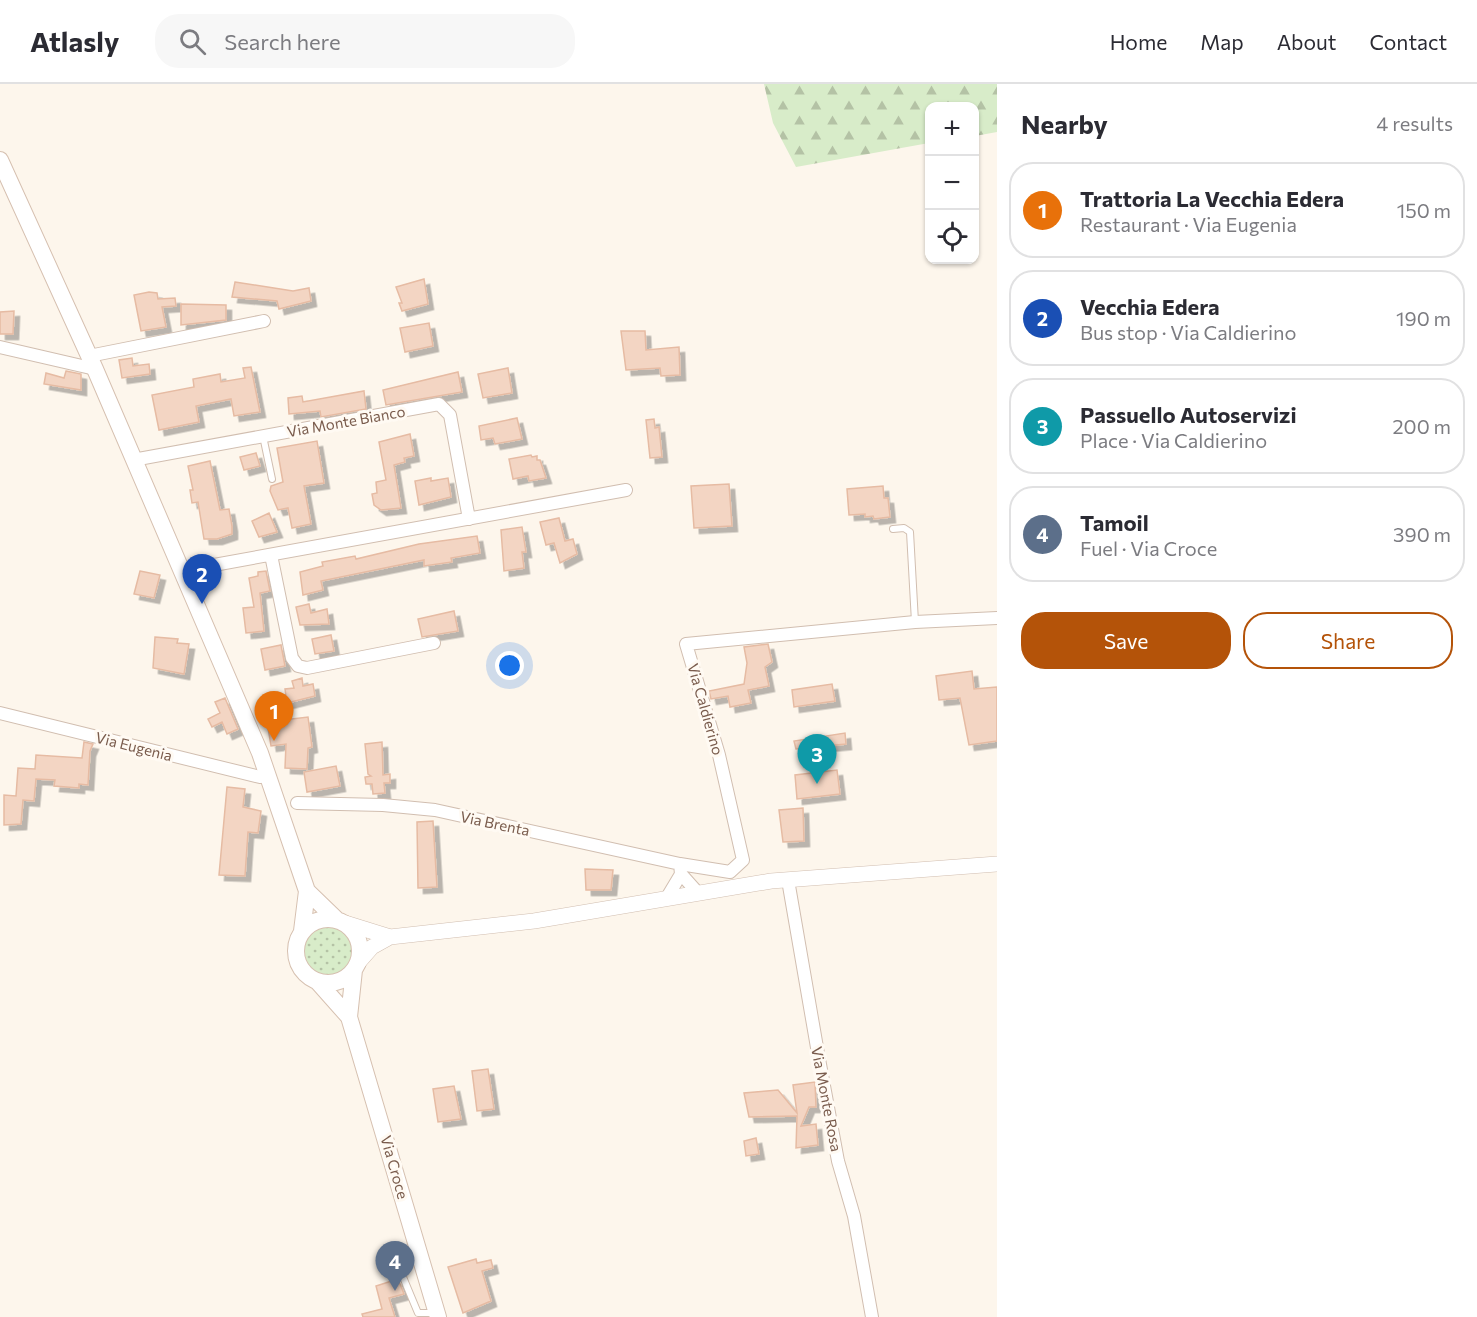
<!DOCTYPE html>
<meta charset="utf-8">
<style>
body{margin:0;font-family:Commissioner,sans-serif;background:#f7f7f7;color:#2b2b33}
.controls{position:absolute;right:18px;top:18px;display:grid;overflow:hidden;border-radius:12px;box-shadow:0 2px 4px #0004}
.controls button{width:54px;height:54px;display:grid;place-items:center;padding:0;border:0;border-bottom:2px solid #e1e1e2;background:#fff;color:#2b2b33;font:30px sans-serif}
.you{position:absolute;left:510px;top:582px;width:21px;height:21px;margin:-15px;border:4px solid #fff;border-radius:50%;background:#1a73e8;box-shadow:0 0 0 9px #1a73e833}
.badge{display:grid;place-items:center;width:39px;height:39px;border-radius:50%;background:#b45309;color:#fff;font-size:20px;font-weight:700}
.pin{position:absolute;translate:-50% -50px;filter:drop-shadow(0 2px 3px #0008)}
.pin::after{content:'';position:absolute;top:32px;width:21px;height:18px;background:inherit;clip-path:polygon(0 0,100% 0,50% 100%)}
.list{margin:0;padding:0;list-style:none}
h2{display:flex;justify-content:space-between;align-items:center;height:78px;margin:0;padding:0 24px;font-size:26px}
h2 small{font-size:20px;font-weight:400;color:#7c7c81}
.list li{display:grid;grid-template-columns:39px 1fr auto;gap:18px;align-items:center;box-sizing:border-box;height:96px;margin:0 12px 12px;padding:0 12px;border:2px solid #e1e1e2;border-radius:24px}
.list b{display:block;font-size:22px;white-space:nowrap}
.list p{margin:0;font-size:20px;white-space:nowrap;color:#7c7c81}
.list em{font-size:20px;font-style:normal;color:#7c7c81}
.actions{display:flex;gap:12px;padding:18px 24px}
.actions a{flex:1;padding:14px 0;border:2px solid #b45309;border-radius:24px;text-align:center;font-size:21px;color:#b45309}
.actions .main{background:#b45309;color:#fff}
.icon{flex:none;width:33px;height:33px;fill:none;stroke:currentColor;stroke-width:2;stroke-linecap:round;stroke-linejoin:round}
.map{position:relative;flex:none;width:997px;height:1233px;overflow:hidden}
header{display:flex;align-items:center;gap:36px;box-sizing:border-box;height:84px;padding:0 30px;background:#fff;border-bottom:2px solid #e1e1e2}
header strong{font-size:28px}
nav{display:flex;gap:33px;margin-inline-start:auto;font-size:21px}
.search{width:420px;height:54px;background:#f7f7f7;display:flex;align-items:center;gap:15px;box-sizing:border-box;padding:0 21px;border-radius:24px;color:#7c7c81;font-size:22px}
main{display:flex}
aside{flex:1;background:#fff}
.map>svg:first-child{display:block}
</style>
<header>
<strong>Atlasly</strong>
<div class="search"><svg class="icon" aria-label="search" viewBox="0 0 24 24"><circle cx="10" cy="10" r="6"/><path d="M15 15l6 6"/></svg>Search here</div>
<nav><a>Home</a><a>Map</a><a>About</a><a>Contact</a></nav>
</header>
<main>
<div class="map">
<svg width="997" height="1233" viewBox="0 0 997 1233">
<defs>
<pattern id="grass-dots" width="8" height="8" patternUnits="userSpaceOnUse" patternTransform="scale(1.5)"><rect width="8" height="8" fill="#d8ecc9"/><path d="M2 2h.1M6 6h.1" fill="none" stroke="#b4c2a5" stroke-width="1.8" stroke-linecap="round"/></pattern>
<pattern id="forest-firs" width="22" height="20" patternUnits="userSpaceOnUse" patternTransform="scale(1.5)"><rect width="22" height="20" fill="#d8ecc9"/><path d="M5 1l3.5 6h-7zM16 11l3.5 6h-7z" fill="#b4c2a5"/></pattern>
<filter id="shadow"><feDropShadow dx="5.5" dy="5.5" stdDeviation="0" flood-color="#0004"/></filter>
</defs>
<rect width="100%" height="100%" fill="#fdf6ec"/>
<path fill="url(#grass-dots)" d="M303 866a25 25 0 1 1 50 0a25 25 0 1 1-50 0Z"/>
<path fill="url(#forest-firs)" d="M764 0H997V48L975 52 974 22H930L929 59 796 83 773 39Z"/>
<path fill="#f3d5c3" stroke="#e6bba3" stroke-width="1.5" filter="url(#shadow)" d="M424 195 428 220 402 227 399 219H402L396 203Z
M235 198 293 207 309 204 311 217 279 225 277 217 232 213Z
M149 208 157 209 158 215 175 214 176 222 162 223 166 243 141 247 134 211Z
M181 220 226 221V236L181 241Z
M14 227 13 250H0V228Z
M429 239 433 262 405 268 400 244Z
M621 247H645L646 266 679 263 680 291 661 292 660 284 626 286Z
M132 274 133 282 149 280 150 290 122 294 119 276Z
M251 283 260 328 234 332 231 315 196 322 199 338 159 346 152 311 194 303 193 295 220 290 221 298 245 294 243 284Z
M508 284 512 309 483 314 478 290Z
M66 287 81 290V306L44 300 46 289 64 294Z
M458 288 462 308 386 321 383 306Z
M364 307 366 325 321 333 320 327 289 330 288 314 302 312 303 318Z
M517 334 522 355 495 360 493 354 481 356 479 342Z
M654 335 655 344 659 343 662 373 650 374 646 336Z
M410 350 414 372 404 374 405 378 394 381 401 424 381 426 374 421 372 410 377 409 376 398 386 396 379 358Z
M317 357 324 399 304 402 311 440 292 444 288 424 278 426 270 407 271 402 283 398 277 364Z
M256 369 260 382 244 386 240 373Z
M531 371 532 373 537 372V376H540L546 394 529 397 528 392 513 395 509 375Z
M210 377 220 426 229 425 232 442V450L217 455H204L198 418 192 419 190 406H193L188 382Z
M431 394V397L448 394 451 413 419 421 415 397Z
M729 400 732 442 694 444 691 402Z
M883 402 884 414H888L890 433 874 435 873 432 865 433V430L849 431 847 405Z
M269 429 277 448 259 453 252 437Z
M559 434 565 457 573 455 577 470 560 479 554 459 546 461 540 438Z
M522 443 526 468H522L524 484 504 487 501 446Z
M477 452 480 469 451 474 452 478 424 482V476L321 497 323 506 303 511 300 488 323 482 322 478 355 472 356 475 419 460Z
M140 487 160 491 154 514 134 510Z
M266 487 270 507 260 509 264 547 246 549 243 524 254 523 249 494 258 492V488Z
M309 520 311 529 327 525 329 540 300 541 296 523Z
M454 527 458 547 422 553 418 535Z
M331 551 334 567 315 570 312 555Z
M155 553 178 555 177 559 189 560 184 590 153 584Z
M768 560 772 578 765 583 769 602 748 606 751 619 730 623 728 612 711 615 709 607 744 600 747 579 744 563Z
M281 561 285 582 265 586 261 565Z
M972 587 974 605 997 603V657L969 661 960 614 939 616 936 592Z
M302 594 303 602 313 600 315 612 287 619 285 605 294 604 292 597Z
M832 600 835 617 794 623 792 606Z
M225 614 238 645 227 650 222 638 212 643 208 635 220 629 215 618Z
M308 633 312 663 308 664 307 685 285 684 286 660 271 662 267 638Z
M845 649 846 660 796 665 794 657Z
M84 658 93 660 90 667 88 701 79 700V704L54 702 55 696 36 695 34 717 23 716 21 740 4 741V711L16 712 18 684 35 685 36 671 82 674Z
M382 658 383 691 390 690V699H384L385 709 373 710 372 700H366L365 693 371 692 368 690 365 660Z
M336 682 340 702 307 708 304 688Z
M837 686 840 710 797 715 795 691Z
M227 703 245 705 243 723 261 727 258 749 248 748 245 792 219 791Z
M803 724 804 757 783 758 779 726Z
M433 737 437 803 418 804 417 738Z
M585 785 613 786 611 806H586Z
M488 985 494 1025 477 1027 472 987Z
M815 998 816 1023H809L801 1042 816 1040 818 1061 796 1064 797 1032 749 1033 744 1009 778 1006 797 1029 793 1001Z
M454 1002 461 1035 438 1038 433 1005Z
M756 1054 759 1070 746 1072 744 1057Z
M388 1166 392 1177 382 1181 378 1170Z
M476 1175 477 1179 491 1176 493 1184 482 1187 491 1217 463 1229 448 1183Z
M398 1195 404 1210 389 1214 395 1233H363L362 1230 382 1225 376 1202Z"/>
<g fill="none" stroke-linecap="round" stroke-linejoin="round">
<defs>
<path id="service" d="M263 352 272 395
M893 445 904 444 910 448 915 538
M417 1169 405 1172 403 1193 418 1229H437"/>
<path id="minor" d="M0 263 95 285
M89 272 264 237
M133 376 439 320 450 331 469 435
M271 471 292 574 298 582 307 584 434 559
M181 487 626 406
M0 629 260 693 268 692
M297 719 383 721 435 726 680 780 730 788 743 776 719 671 686 560 915 538 997 534
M680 780 681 790 698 809
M788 796 819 975 838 1077 854 1132 872 1233
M666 815 681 790"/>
<path id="tertiary" d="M345 839 390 853
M357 880 372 863 390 853 534 837 771 797 997 780"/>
<path id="secondary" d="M0 76 95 285 260 669 307 807 302 847
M307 807 337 836
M296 867a32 32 0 1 1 64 0a32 32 0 1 1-64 0Z
M317 897 349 933 438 1233
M349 933 354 886"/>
</defs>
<use href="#service" stroke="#d1beb0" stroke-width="8"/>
<use href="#minor" stroke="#d1beb0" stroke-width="14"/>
<use href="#tertiary" stroke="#d1beb0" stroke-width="16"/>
<use href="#secondary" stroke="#d6c0b0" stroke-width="18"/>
<use href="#service" stroke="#fff" stroke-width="6"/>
<use href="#minor" stroke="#fff" stroke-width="12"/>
<use href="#tertiary" stroke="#fff" stroke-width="15"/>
<use href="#secondary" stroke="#fff" stroke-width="16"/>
</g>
<g text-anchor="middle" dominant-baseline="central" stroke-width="6" stroke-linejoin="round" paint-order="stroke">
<g font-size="15" fill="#7a5c4d" stroke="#fffaf3">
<text transform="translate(346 337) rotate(-10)">Via Monte Bianco</text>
<text transform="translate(706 625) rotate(74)">Via Caldierino</text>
<text transform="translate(134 662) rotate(14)">Via Eugenia</text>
<text transform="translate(495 739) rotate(12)">Via Brenta</text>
<text transform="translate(827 1015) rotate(79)">Via Monte Rosa</text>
<text transform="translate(395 1083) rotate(74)">Via Croce</text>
</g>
</g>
</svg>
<div class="controls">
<button>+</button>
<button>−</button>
<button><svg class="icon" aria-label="locate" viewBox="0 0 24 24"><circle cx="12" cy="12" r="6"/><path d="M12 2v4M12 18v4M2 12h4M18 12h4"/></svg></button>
</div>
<div class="you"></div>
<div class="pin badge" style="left:274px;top:657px;background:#e8710a">1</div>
<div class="pin badge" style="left:202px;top:520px;background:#1a4fb4">2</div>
<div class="pin badge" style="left:817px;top:700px;background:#0f9aa8">3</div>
<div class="pin badge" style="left:395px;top:1207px;background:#5c6f8a">4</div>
</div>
<aside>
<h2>Nearby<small>4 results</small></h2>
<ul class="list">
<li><span class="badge" style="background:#e8710a">1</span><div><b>Trattoria La Vecchia Edera</b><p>Restaurant · Via Eugenia</p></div><em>150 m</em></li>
<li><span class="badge" style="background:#1a4fb4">2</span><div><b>Vecchia Edera</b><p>Bus stop · Via Caldierino</p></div><em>190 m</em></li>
<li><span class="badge" style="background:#0f9aa8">3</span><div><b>Passuello Autoservizi</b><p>Place · Via Caldierino</p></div><em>200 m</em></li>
<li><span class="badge" style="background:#5c6f8a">4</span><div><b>Tamoil</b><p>Fuel · Via Croce</p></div><em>390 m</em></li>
</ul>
<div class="actions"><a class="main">Save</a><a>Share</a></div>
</aside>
</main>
